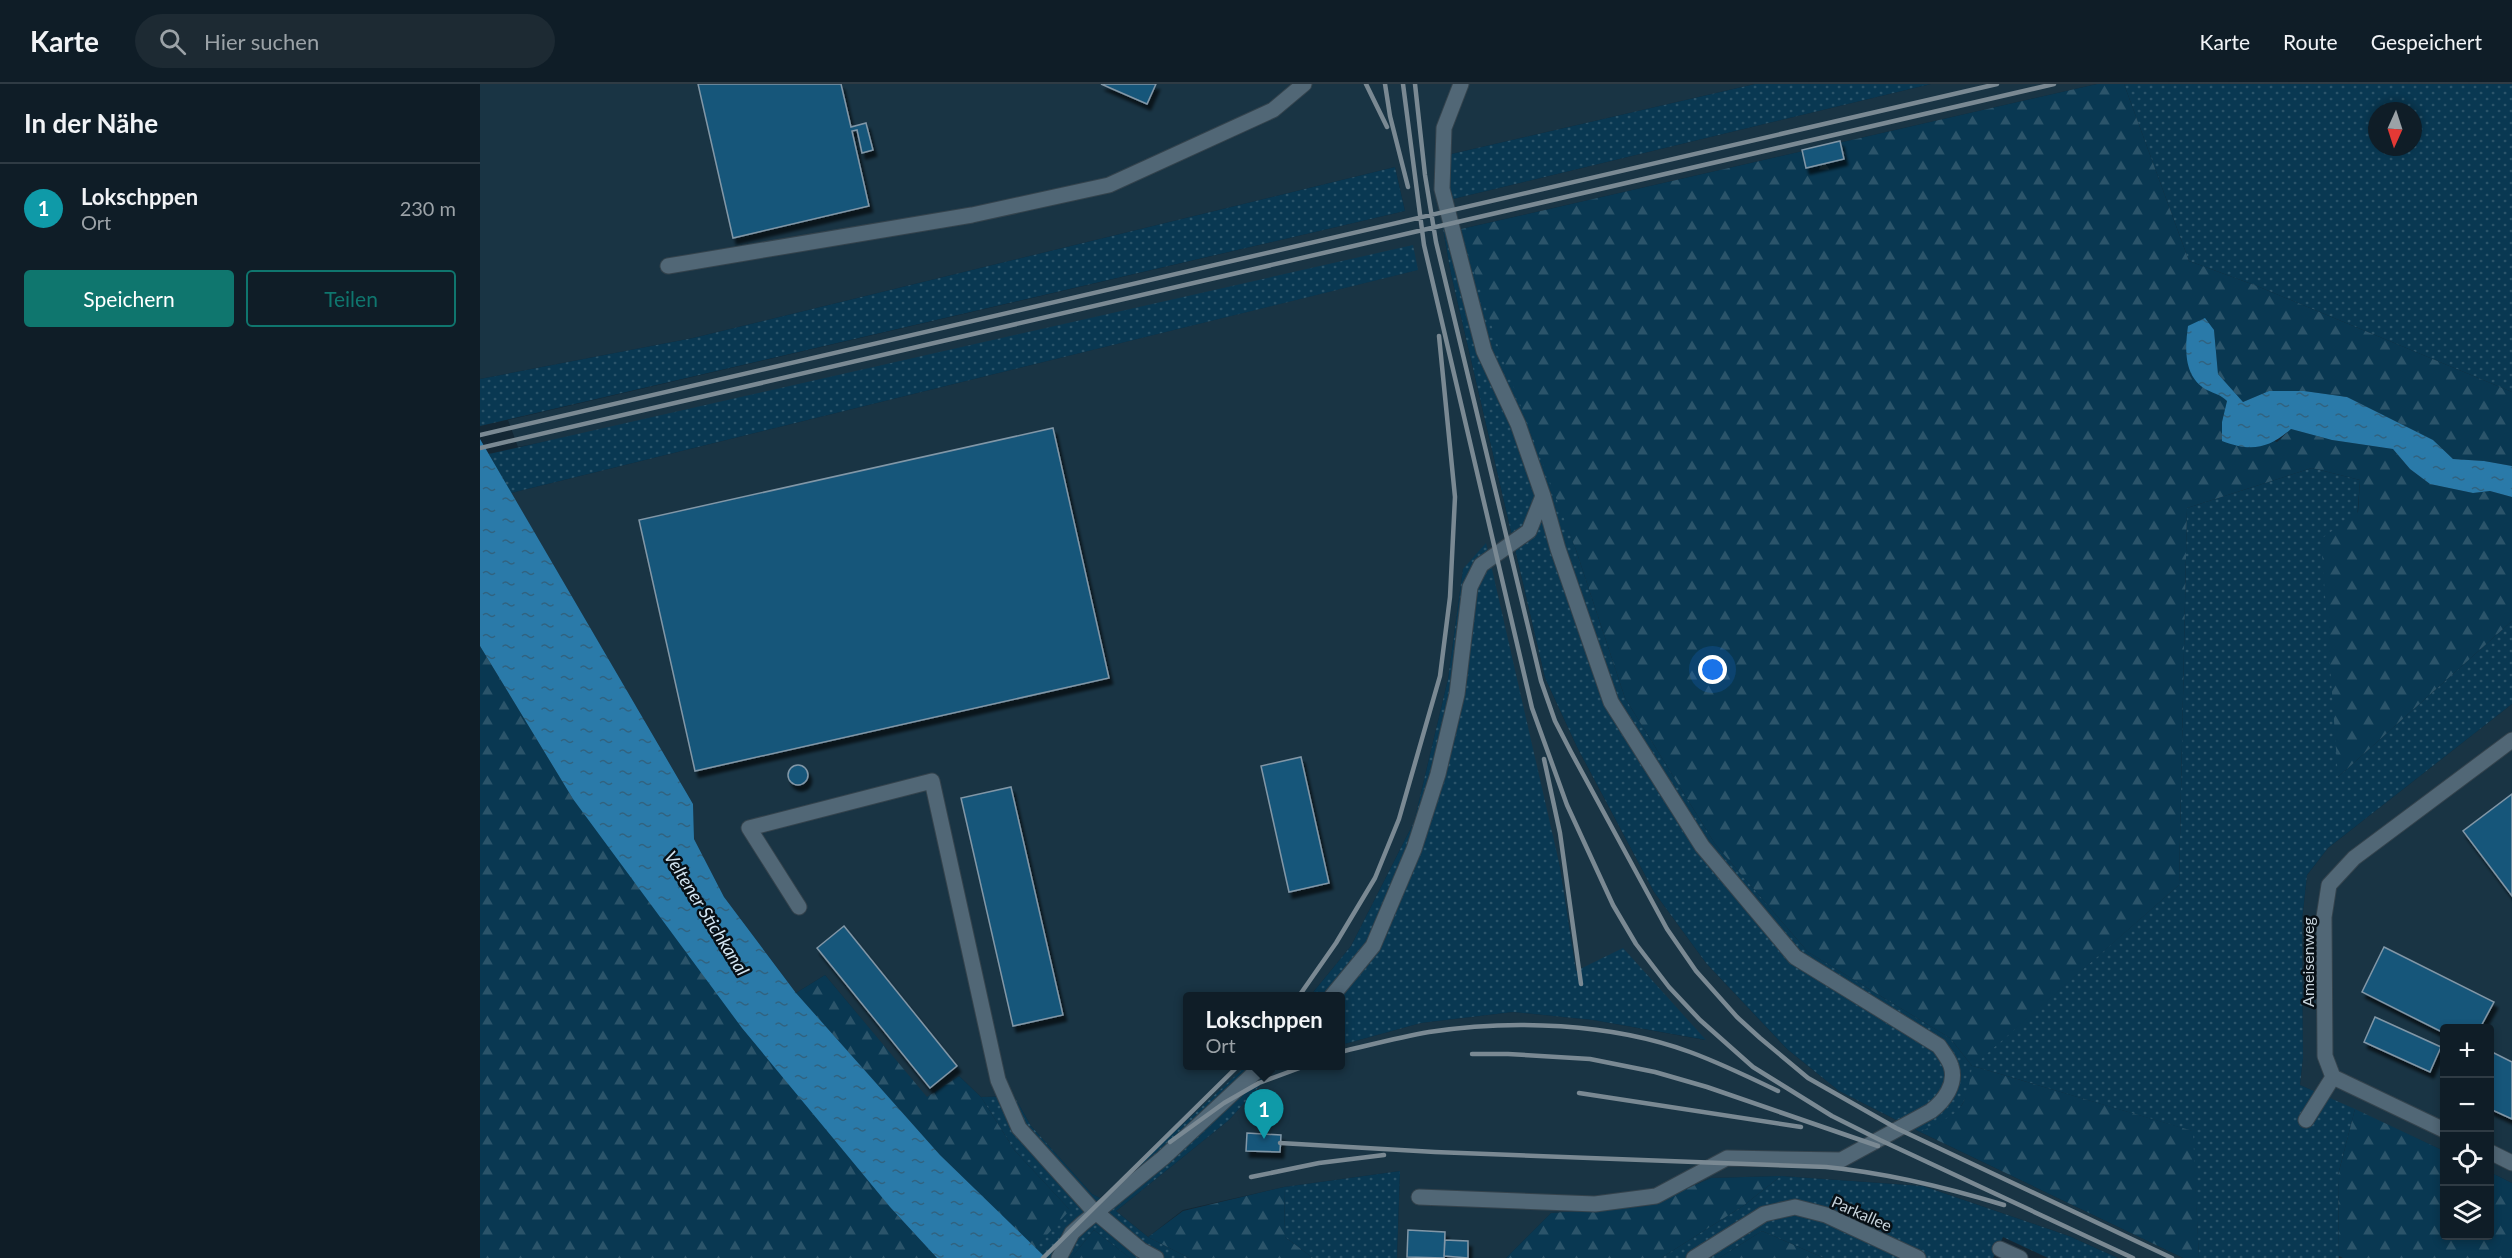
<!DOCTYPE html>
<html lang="de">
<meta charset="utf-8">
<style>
body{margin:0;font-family:Lato,sans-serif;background:#1d2a33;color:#f1f3f6}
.controls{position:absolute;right:18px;bottom:18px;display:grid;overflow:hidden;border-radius:6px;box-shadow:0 3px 9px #0003}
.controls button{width:54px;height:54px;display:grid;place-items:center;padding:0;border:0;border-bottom:2px solid #2f3b44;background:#0f1d27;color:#f1f3f6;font:30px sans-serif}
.compass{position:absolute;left:1888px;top:18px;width:54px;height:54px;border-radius:50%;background:#0f1d27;box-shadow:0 3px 9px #0003;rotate:183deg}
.you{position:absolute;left:1233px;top:586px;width:21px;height:21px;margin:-15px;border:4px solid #fff;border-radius:50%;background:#1a73e8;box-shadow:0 0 0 9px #1a73e833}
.badge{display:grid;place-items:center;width:39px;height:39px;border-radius:50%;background:#0f766e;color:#fff;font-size:20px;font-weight:700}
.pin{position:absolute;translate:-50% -50px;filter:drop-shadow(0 2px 3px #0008)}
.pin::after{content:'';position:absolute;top:32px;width:21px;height:18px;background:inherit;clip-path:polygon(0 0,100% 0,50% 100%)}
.popup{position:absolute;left:703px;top:908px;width:162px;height:78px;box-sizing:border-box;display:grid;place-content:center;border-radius:6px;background:#0f1d27;filter:drop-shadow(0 2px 4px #0005);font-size:20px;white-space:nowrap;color:#9ba2a7}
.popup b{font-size:22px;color:#f1f3f6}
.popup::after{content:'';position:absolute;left:50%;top:100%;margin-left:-12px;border:12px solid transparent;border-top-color:#0f1d27}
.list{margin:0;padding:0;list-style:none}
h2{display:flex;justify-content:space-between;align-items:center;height:78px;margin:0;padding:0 24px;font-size:26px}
h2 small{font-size:20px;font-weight:400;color:#9ba2a7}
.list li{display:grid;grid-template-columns:39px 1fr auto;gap:18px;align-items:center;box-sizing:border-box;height:90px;padding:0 24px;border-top:2px solid #2f3b44}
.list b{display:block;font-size:22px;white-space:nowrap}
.list p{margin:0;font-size:20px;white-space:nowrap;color:#9ba2a7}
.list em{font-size:20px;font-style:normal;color:#9ba2a7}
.actions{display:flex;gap:12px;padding:18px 24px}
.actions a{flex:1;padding:14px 0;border:2px solid #0f766e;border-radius:6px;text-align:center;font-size:21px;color:#0f766e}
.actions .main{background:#0f766e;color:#fff}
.icon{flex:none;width:33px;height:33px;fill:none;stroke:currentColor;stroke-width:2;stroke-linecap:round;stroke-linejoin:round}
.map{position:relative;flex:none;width:2032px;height:1174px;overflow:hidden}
header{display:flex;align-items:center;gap:36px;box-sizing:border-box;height:84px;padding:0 30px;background:#0f1d27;border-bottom:2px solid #2f3b44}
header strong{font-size:28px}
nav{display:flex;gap:33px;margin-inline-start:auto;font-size:21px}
.search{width:420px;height:54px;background:#1d2a33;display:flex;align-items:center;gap:15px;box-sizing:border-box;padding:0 21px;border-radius:33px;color:#9ba2a7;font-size:22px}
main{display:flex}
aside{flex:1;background:#0f1d27}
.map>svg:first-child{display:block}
</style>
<header>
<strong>Karte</strong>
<div class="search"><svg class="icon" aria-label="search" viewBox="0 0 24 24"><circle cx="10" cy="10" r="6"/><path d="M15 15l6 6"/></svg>Hier suchen</div>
<nav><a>Karte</a><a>Route</a><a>Gespeichert</a></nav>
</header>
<main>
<aside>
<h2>In der Nähe<small></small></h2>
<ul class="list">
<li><span class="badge" style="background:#0f9aa8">1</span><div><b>Lokschppen</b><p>Ort</p></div><em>230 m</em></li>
</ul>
<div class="actions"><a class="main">Speichern</a><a>Teilen</a></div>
</aside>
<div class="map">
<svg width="2032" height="1174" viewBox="0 0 2032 1174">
<defs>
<pattern id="grass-dots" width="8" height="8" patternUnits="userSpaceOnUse" patternTransform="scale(1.5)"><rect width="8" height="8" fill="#093852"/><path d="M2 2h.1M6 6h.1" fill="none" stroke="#2b546a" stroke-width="1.8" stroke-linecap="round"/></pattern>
<pattern id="forest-firs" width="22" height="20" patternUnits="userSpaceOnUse" patternTransform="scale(1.5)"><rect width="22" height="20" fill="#093852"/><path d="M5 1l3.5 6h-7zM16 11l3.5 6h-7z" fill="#2b546a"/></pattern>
<pattern id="water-ripples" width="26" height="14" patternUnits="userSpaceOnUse" patternTransform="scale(1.5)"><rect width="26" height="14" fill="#2a7aa9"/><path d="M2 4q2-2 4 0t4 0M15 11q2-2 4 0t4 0" fill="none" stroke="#316380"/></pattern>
<filter id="shadow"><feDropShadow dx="3.5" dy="6" stdDeviation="1.5" flood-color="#0009"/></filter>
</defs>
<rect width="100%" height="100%" fill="#142734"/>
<path fill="#193444" d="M0 0H1275L954 74 956 105 971 190 1065 594 1097 663 1174 808 1226 879 1307 965 1359 1007 1440 1048 1703 1174H1638L1589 1152 1443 1102 1301 1092 1231 1094 1166 1122 1071 1129 1026 1174H917L920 1087 804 1103 703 1126 668 1153 636 1127 749 1036 792 988 808 982H860L861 961 941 939 1033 928 1113 936 1225 956 1143 865 1096 888 1080 783 983 485 968 595 934 738 871 862 830 912H708V982H770L622 1115 612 1110 551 1042 534 1012 501 1013 479 992 447 1014 345 891 316 909 244 813 214 755 213 720 31 409 937 186 38 363 28 336 925 127 915 83 213 254 0 295Z
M1451 0H1617L981 145 973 115Z
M2032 620V1099L2010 1088V944H1964V1067L1820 1001 1823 974 1822 837 1827 791 1848 764Z"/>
<path fill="url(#grass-dots)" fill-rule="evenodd" d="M1275 0H1451L973 115 981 145 1096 466 1145 614 1235 760 1328 868 1470 954 1492 982 1699 801 1707 424 1832 384 1880 396 1858 693 2032 537V620L1848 764 1827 791 1822 837 1823 974 1820 1001 1875 1025 1858 1091 1859 1174H1719L1712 1047 1493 982 1488 1010 1476 1031 1440 1048 1359 1007 1307 965 1226 879 1174 808 1097 663 1065 594 971 190 956 105 954 74Z
M1644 0H2032V308L1777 202 1709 177ZM1897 27H1933V63H1897Z
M915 83 925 127 0 342V295L213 254Z
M933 161 938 186 31 409 9 370Z
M1006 459 1080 783 1096 887 1143 864 1226 956 1113 936 1033 928 941 939 861 961 860 912H830L871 862 934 738 968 595 983 485Z
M766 982H808L792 988 749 1036 636 1127 668 1153 709 1174H650L614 1146 591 1174H566L555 1164 589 1125 535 1067 501 1013 534 1012 551 1042 612 1110 622 1115Z
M920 1087 917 1174H833L805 1153 804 1103Z
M1301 1092 1443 1102 1589 1152 1638 1174H1568L1523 1153 1513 1174H1344L1282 1147 1239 1174H1181L1263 1122Z"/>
<path fill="url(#forest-firs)" d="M1617 0H1644L1709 177 1777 202 2032 308V382L2004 377 1973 375 1953 356 1867 313 1824 307H1789L1763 318 1738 290 1734 246 1727 306 1738 309 1747 317 1742 338 1797 358 1811 345 1852 356 1913 365 1930 385 1950 400 1993 409 2010 407 2032 413V537L1858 693 1841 455 1878 428 1880 396 1832 384 1707 424 1699 801 1493 982 1713 1047 1719 1174H1703L1440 1048C1480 1028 1486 1029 1492 982L1470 954 1328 868 1235 760 1145 614 1096 466 1019 265 981 145Z
M0 562 93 715 410 1123 457 1174H0Z
M345 891 447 1013 479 992 501 1013 535 1067 590 1126 555 1164 460 1071 316 909Z
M1875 1025 1964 1067V1152H2010V1088L2032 1099V1174H1863L1859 1172 1858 1091Z
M1301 1092 1263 1122 1181 1174H1026L1071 1129 1166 1122 1231 1094Z
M804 1103 805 1153 833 1174H709L668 1153 703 1127Z
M614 1146 650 1174H591Z
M1282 1147 1344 1174H1239Z"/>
<path fill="url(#water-ripples)" d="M1725 234 1734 246 1738 290 1763 318 1789 307H1824L1867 313 1953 356 1973 375 2004 377 2032 382V413L2010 407 1993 409 1950 400 1930 385 1913 365 1852 356 1811 345C1788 365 1771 368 1742 357V338L1747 317C1740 310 1735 310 1727 306 1703 293 1705 264 1708 242Z
M0 355 213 720 214 755 244 813 316 909 460 1071 566 1174H457L410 1123 262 944 93 715 0 562Z"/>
<path fill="#19567a" stroke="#8197a7" stroke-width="1.5" filter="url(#shadow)" d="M218 0H361L371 43 386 39 393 66 382 69 377 46 372 47 389 122 253 154Z
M621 0H676L667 20Z
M1360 57 1364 75 1326 84 1322 66Z
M573 344 629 594 215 687 159 436Z
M821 673 849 799 809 808 781 682Z
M308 691a10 10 0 1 1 20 0a10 10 0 1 1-20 0Z
M531 703 583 931 533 942 481 714Z
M2032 710V812L1983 747Z
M364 842 477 982 450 1004 337 864Z
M1904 863 2014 918 2000 944H1964V949L1882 908Z
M1895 933 1961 963 1950 988 1884 958Z
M2010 967 2032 978V1035L2010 1025Z
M767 1049 801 1051 800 1068 766 1067Z
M928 1146 965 1148 964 1174 927 1173Z
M965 1156 988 1157V1174L964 1172Z"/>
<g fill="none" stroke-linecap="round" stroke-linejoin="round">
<defs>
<path id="minor" d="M188 182 492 131 629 101 793 26 824 0
M319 823 269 744 452 697 518 996 539 1044 612 1125 661 1166 676 1174
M852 912 893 862 934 765 958 690 977 610 990 503 1001 481 1049 447 1063 412
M1826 1036 1853 993
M1964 1046 1853 993 1845 972 1844 833 1849 801 1874 774 2032 656
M2010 1068 2032 1079
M939 1113 1115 1120 1176 1112 1247 1074 1361 1076 1451 1027C1464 1017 1477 1000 1471 982 1469 975 1463 968 1459 962L1315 873 1222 762 1131 618 1078 465 1063 412 1038 340 1004 267 962 105 964 44 981 0
M1520 1165 1540 1174
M579 1174 592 1149 603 1139 683 1074 782 982
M1214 1174 1284 1130 1315 1123 1346 1131 1438 1174"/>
</defs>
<use href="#minor" stroke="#34434d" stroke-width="17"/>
<use href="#minor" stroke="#516776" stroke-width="15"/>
<path stroke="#7a8993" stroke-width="4.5" d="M886 0 907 43
M905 0 910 32 928 103
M923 0 944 161 1052 624 1087 721 1133 821 1156 860 1189 903 1220 936 1273 983 1352 1032 1400 1056 1653 1174
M935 0 945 91 956 158 1061 597 1075 637 1091 668 1187 845 1216 887 1257 933 1280 954 1328 994 1416 1044 1692 1174
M0 351 1517 0
M0 364 1574 0
M1064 675 1080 749 1101 900
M819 912 856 859 895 794 919 735 960 592 970 513 975 413 959 252
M860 968C890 961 920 953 949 948 1032 935 1131 939 1210 968 1240 979 1269 993 1298 1007
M992 970H1028L1110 975 1175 988 1227 1003 1398 1062
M1099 1009 1321 1043
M690 1058 744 1019 779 999 825 982
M800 1059 955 1068 1346 1083C1408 1089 1465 1103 1524 1121
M771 1093 839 1079 904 1071
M563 1174 758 982"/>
</g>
<g text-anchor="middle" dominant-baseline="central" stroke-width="5" stroke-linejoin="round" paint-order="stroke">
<g font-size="16" fill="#c8d4dc" stroke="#070f15">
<text transform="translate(1827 878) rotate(-90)">Ameisenweg</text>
<text transform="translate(1382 1129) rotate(24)">Parkallee</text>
</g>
<g font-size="18" font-style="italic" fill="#d3e6f3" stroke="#070f15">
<text transform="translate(227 829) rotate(58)">Veltener Stichkanal</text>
</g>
</g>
</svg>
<div class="controls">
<button>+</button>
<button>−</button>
<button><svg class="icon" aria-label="locate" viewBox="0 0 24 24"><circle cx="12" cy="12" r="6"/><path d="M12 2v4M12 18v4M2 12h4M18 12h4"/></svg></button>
<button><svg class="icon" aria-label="layers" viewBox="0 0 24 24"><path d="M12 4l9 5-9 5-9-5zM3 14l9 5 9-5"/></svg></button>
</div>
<svg class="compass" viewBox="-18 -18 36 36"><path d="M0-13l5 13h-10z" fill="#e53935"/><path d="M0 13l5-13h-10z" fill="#9ba2a7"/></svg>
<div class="you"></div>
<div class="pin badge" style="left:784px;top:1055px;background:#0f9aa8">1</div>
<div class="popup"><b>Lokschppen</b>Ort</div>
</div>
</main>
